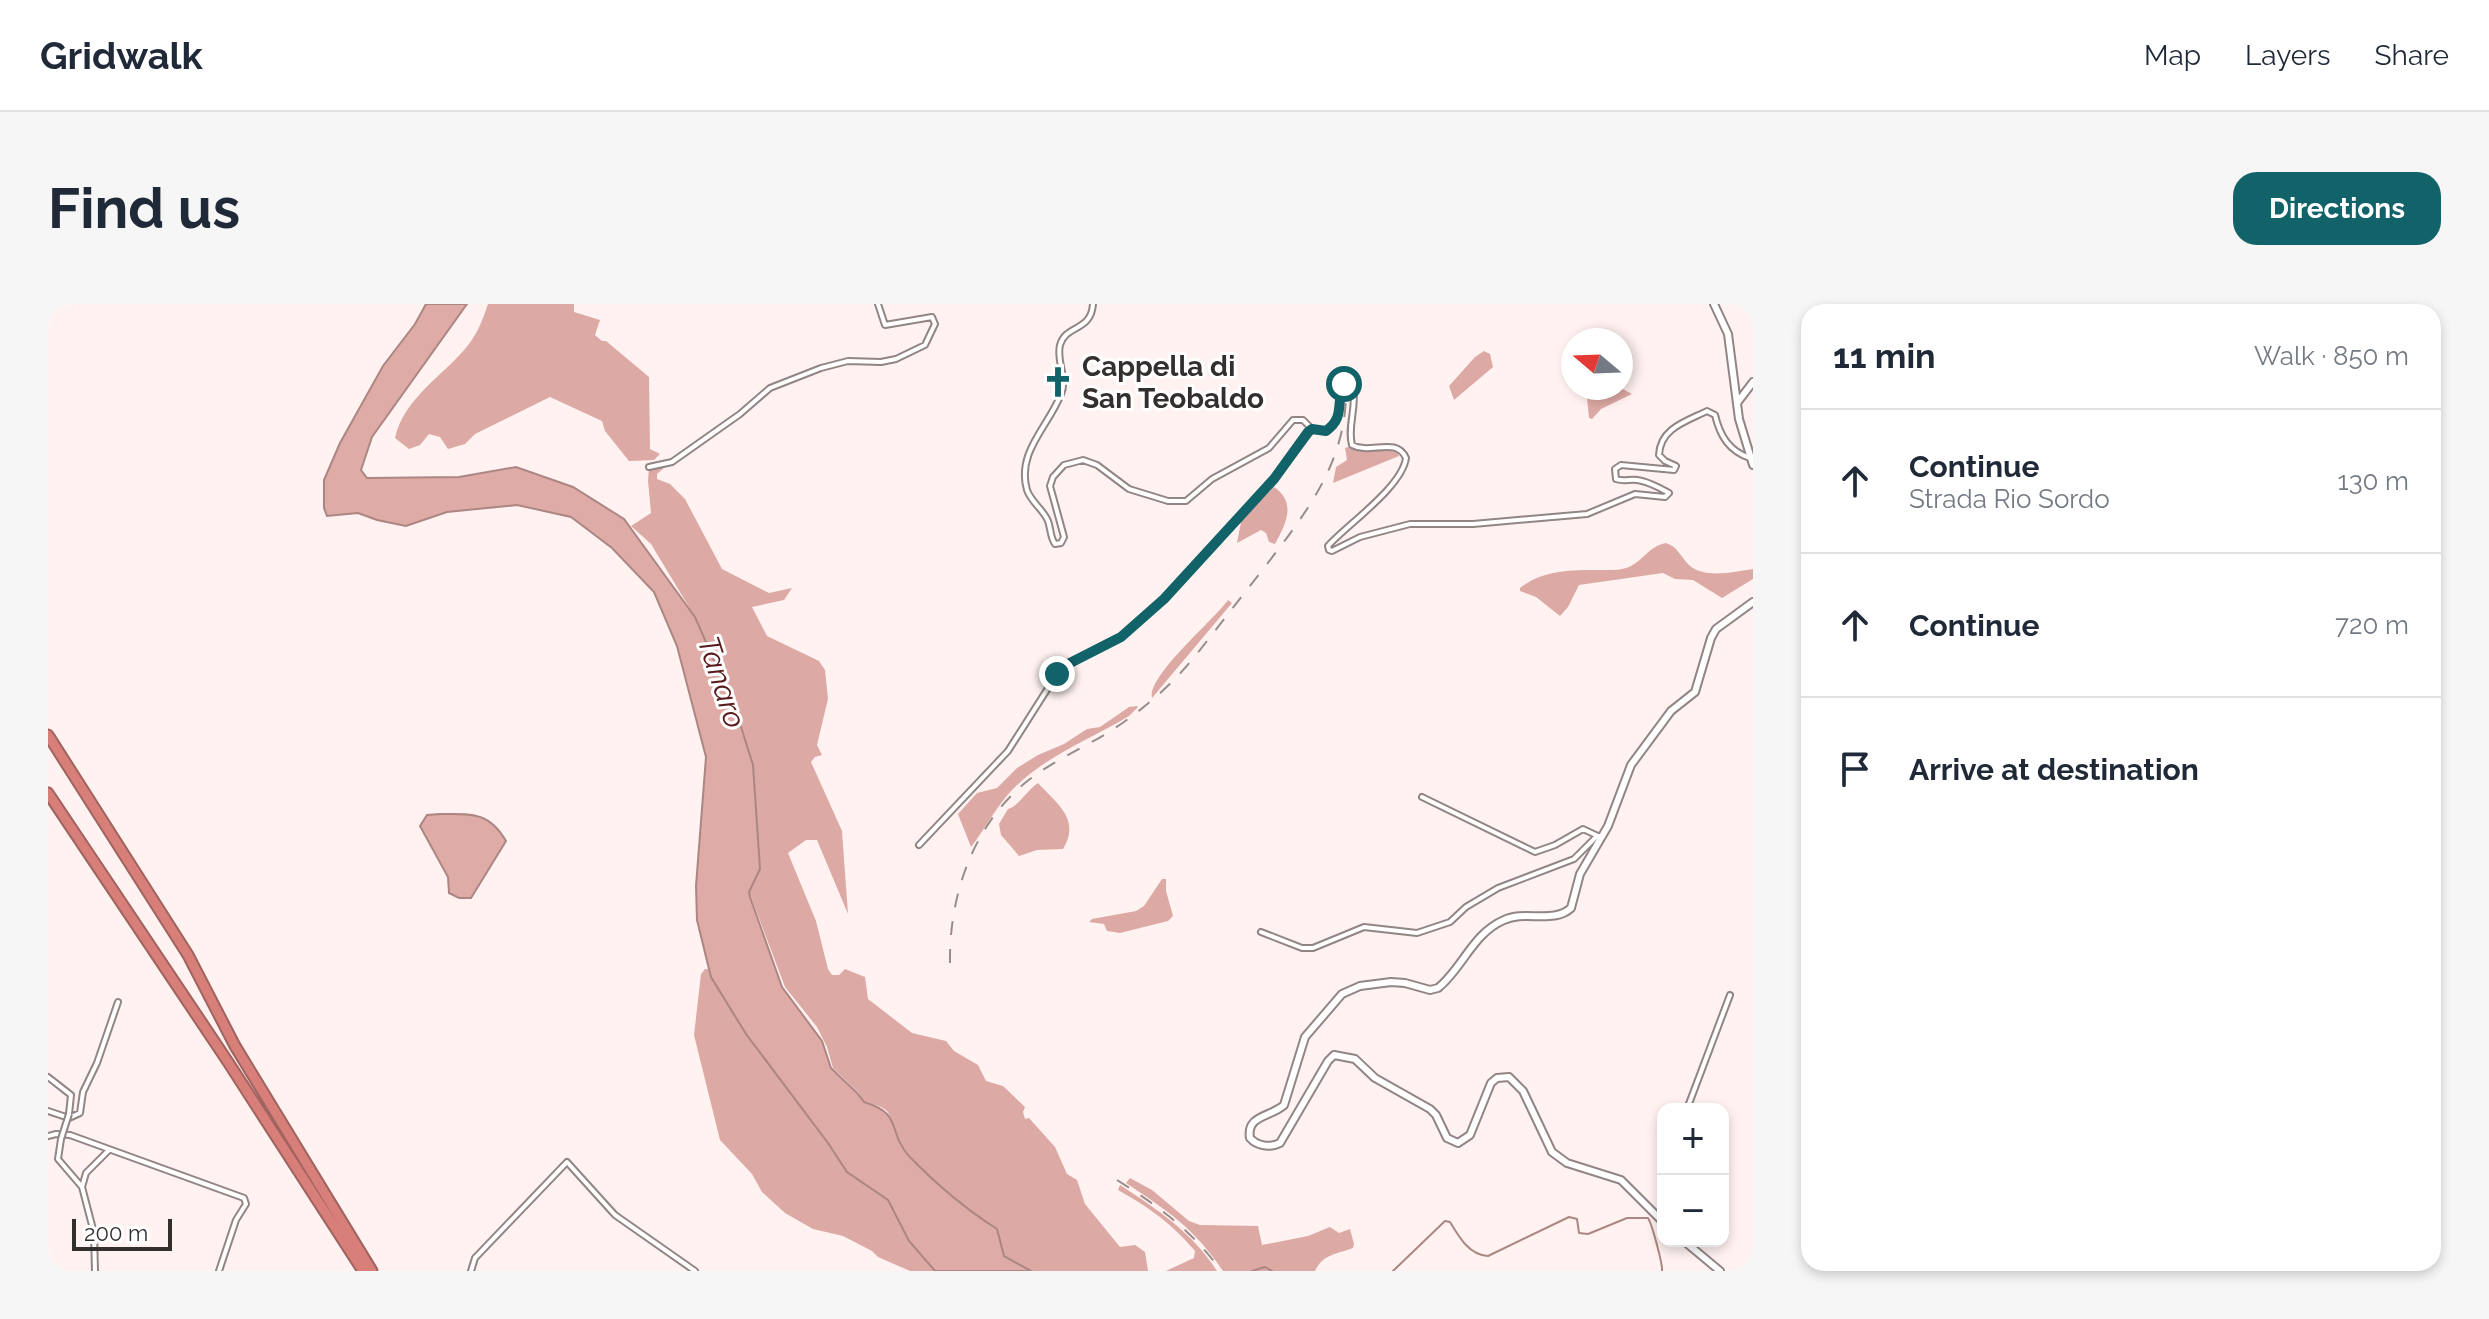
<!DOCTYPE html>
<meta charset="utf-8">
<style>
body{margin:0;font-family:Raleway,sans-serif;background:#f6f6f7;color:#1f2937}
.controls{position:absolute;right:24px;bottom:24px;display:grid;overflow:hidden;border-radius:16px;box-shadow:0 4px 12px #0003}
.controls button{width:72px;height:72px;display:grid;place-items:center;padding:0;border:0;border-bottom:2px solid #e0e1e3;background:#fff;color:#1f2937;font:40px sans-serif}
.compass{position:absolute;left:1513px;top:24px;width:72px;height:72px;border-radius:50%;background:#fff;box-shadow:0 4px 12px #0003;rotate:289deg}
.scale{position:absolute;left:24px;bottom:20px;width:100px;box-sizing:border-box;padding-left:8px;border:4px solid #342f2f;border-top:0;font-size:22px;line-height:28px;white-space:nowrap;color:#342f2f;-webkit-text-stroke:6px #fff;paint-order:stroke}
.stop{position:absolute;width:24px;height:24px;margin:-18px;border:6px solid #126269;border-radius:50%;background:#fff}
.stop.end{background:#126269;border-color:#fff;box-shadow:0 2px 8px #0008}
.list{margin:0;padding:0;list-style:none}
h2{display:flex;justify-content:space-between;align-items:center;height:104px;margin:0;padding:0 32px;font-size:34px}
h2 small{font-size:26px;font-weight:400;color:#747a83}
.list li{display:grid;grid-template-columns:52px 1fr auto;gap:24px;align-items:center;box-sizing:border-box;height:144px;padding:0 32px;border-top:2px solid #e0e1e3}
.list b{display:block;font-size:30px;white-space:nowrap}
.list p{margin:0;font-size:26px;white-space:nowrap;color:#747a83}
.list em{font-size:26px;font-style:normal;color:#747a83}
.icon{flex:none;width:44px;height:44px;fill:none;stroke:currentColor;stroke-width:2;stroke-linecap:round;stroke-linejoin:round}
.map{position:relative;flex:none;width:1705px;height:967px;overflow:hidden;border-radius:24px}
header{display:flex;align-items:center;gap:48px;box-sizing:border-box;height:112px;padding:0 40px;background:#fff;border-bottom:2px solid #e0e1e3}
header strong{font-size:38px}
nav{display:flex;gap:44px;margin-inline-start:auto;font-size:28px}
.intro{display:flex;align-items:center;justify-content:space-between;box-sizing:border-box;height:192px;padding:0 48px}
h1{margin:0;font-size:56px}
.button{padding:20px 36px;border-radius:24px;background:#126269;color:#fff;font-size:28px;font-weight:700}
main{display:flex;gap:48px;padding:0 48px}
aside{flex:1;background:#fff;border-radius:24px;box-shadow:0 4px 12px #0003}
.map>svg:first-child{display:block}
</style>
<header>
<strong>Gridwalk</strong>
<nav><a>Map</a><a>Layers</a><a>Share</a></nav>
</header>
<div class="intro"><h1>Find us</h1><a class="button">Directions</a></div>
<main>
<div class="map">
<svg width="1705" height="967" viewBox="0 0 1705 967">
<rect width="100%" height="100%" fill="#fff2f0"/>
<path fill="#dda9a4" d="M440 0H526V8L552 16 547 31 554 37H558L601 73 602 145 612 150 606 156 581 157 557 127 554 117 502 93 427 130 417 140 400 145 392 133 381 130 372 141 361 145 347 134C356 93 397 71 421 40 430 28 435 15 440 0Z
M1436 47 1442 50 1445 63 1406 96 1401 82 1427 53Z
M1538 84H1573L1584 90 1553 105 1544 115 1541 114Z
M1300 143C1316 153 1332 143 1349 147L1351 152 1285 179 1288 163 1299 156 1297 144Z
M601 163H617L609 170V175L622 180 637 195 674 265 721 289 744 284 736 296 704 303 719 332 771 357 777 366 780 395 769 441 774 451 767 453 763 458 794 527 800 610 769 536H758L740 549 768 617 780 665 784 671H791L797 665 817 673 820 695 864 729 898 737 906 747 930 761 938 777 955 782 977 803 975 808 977 815 981 814 1007 843 1019 870 1029 876 1037 900 1072 943 1087 941 1097 948 1100 967H983L956 952 949 925C921 907 896 889 874 865 866 856 856 846 850 835 837 809 851 807 815 797L810 788 785 764 779 743 769 723 737 683 701 588 712 565 705 461 688 407 647 313 603 240 583 222 603 209 600 177Z
M1226 183C1249 199 1238 219 1227 240L1221 238 1218 229 1213 226 1189 239 1194 213Z
M1618 239C1630 243 1632 252 1641 261 1656 275 1686 268 1705 265V275L1674 294 1645 276 1627 275 1615 269 1531 281 1520 303 1512 312 1488 293 1472 287V284C1495 266 1522 266 1550 266 1560 266 1572 267 1581 263 1595 257 1601 242 1618 239Z
M1180 296 1184 299 1104 394C1099 372 1166 316 1180 296Z
M1089 402 1090 403 1081 412C1043 435 1000 451 968 482 949 500 938 524 923 543L910 510 929 489 949 484 969 464 990 451 1016 440 1039 425 1052 423 1081 403Z
M990 479C1009 500 1033 515 1015 545L989 546 971 552 953 531 951 520 960 505C971 502 979 486 990 479Z
M1114 575H1118V587L1125 612 1120 617 1072 629 1059 627 1056 620 1041 618 1044 615 1088 607 1096 602Z
M657 665H660L698 730 780 839 799 868 840 896 861 937 886 967H862L830 953 824 947 795 932 765 925 737 909 714 888 704 870 672 836 646 731 653 670Z
M1082 874 1104 886 1141 917 1152 921 1210 922 1214 941 1260 932 1282 923 1291 929 1302 925 1306 940 1305 944C1289 950 1275 950 1267 967H1175C1145 923 1121 908 1078 879Z
M1072 881C1109 905 1145 929 1169 967H1118L1146 954 1147 947C1124 920 1101 903 1070 886Z"/>
<path fill="#dfaba7" stroke="#ac8683" stroke-width="2" d="M378 0H419L324 133 313 166 319 174 411 173 468 163 525 183 576 215 647 313 688 407 705 461 712 565 701 588 702 593 734 683 774 737 783 764 809 789 816 798C856 810 838 826 861 852 888 880 916 904 949 925L956 952 983 967H887L861 937 840 896 799 868 780 839 698 730 663 673 649 616 648 582 658 453 629 342 606 288 564 244 523 213 469 201 399 208 358 222 329 216 310 209 279 212 276 204V176L292 139 335 62 367 20Z
M392 510C422 510 441 507 458 537L423 594H411L401 589 400 573 372 522 379 511Z"/>
<g fill="none" stroke-linecap="round" stroke-linejoin="round">
<path stroke="#ac8683" stroke-width="2" d="M1204 967 1217 963 1224 967
M1345 967 1397 917 1402 918C1411 933 1421 951 1440 952L1521 913 1529 915 1531 929 1540 930 1579 914H1600C1604 920 1615 961 1614 967"/>
<defs>
<path id="street" d="M1045 0C1043 28 1018 20 1012 41 1008 57 1020 75 1013 90 1001 122 968 148 979 186 983 198 995 205 1000 217 1003 225 1002 233 1007 240L1013 239 1016 233 1002 182 1005 173 1016 161 1035 156 1049 161 1081 185 1120 197H1138L1164 175 1221 144 1245 116H1255L1264 125
M1264 125 1278 127C1293 115 1292 102 1293 84L1301 80 1305 84C1309 104 1299 122 1304 141 1322 151 1348 132 1358 154 1354 183 1300 220 1280 242L1281 246 1284 247 1312 233 1362 220H1425L1539 210 1587 190 1617 193 1621 189C1612 184 1599 177 1589 176 1580 175 1577 178 1568 175L1567 165 1573 161 1626 166 1628 162 1617 157 1611 151C1612 124 1639 117 1659 107L1667 111C1672 132 1681 147 1702 154
M601 163 624 158 692 110 722 84 773 64 800 57 833 58 848 55 877 41 887 20 884 13 837 21 830 0
M1374 493 1487 548 1507 541 1535 525 1550 532
M871 541 960 447 1009 370 1022 359 1073 333 1116 295 1226 175 1264 125
M1213 628 1254 644H1265L1316 623 1369 629 1402 618 1418 603 1450 584 1526 555 1548 533 1553 532
M0 773 23 791 21 810
M1639 805 1682 691
M0 807 21 814 32 809 35 788 49 759 70 698
M0 832 8 830 22 831 196 894 198 900 188 916 171 967
M13 835 10 855 34 883
M47 967 46 929 34 883 38 869 61 846
M423 967 427 954 519 858 567 911 647 967"/>
<path id="secondary" d="M1666 0 1680 30 1691 115 1705 161
M1705 0V2
M1689 99 1705 78
M1615 918 1573 876 1519 859 1504 848 1475 787 1461 773 1449 774 1443 779 1422 831 1410 839 1399 834 1388 811 1382 805 1327 774 1307 755 1286 751 1280 757 1232 839C1222 844 1209 842 1202 834 1198 811 1223 813 1236 801L1257 733 1294 690 1312 682 1343 678 1357 679 1382 686 1390 684C1414 665 1425 629 1456 616 1477 606 1506 620 1523 604L1532 570 1560 522 1583 461 1623 407 1647 388 1663 334 1668 325 1705 298
M1636 937 1672 967"/>
<path id="highway" d="M0 431 140 651 187 742 324 967
M0 489 180 758 315 967"/>
</defs>
<use href="#street" stroke="#918685" stroke-width="8"/>
<use href="#secondary" stroke="#918685" stroke-width="10"/>
<use href="#highway" stroke="#9f6360" stroke-width="13"/>
<use href="#street" stroke="#fff" stroke-width="4"/>
<use href="#secondary" stroke="#fff" stroke-width="6"/>
<use href="#highway" stroke="#d97f7a" stroke-width="9"/>
<path stroke="#968d8c" stroke-width="2" stroke-dasharray="14 14" stroke-linecap="butt" d="M902 659C901 590 926 518 982 475 1007 456 1035 444 1061 428 1095 406 1123 382 1148 351 1171 322 1193 293 1216 264 1258 209 1299 158 1298 85
M1069 876C1110 902 1145 927 1173 967"/>
<defs>
<path id="street-bridge" d="M13 835 21 810"/>
</defs>
<use href="#street-bridge" stroke="#918685" stroke-width="8" stroke-linecap="butt"/>
<use href="#street-bridge" stroke="#fff" stroke-width="4"/>
</g>
<g fill="none" stroke-linecap="round" stroke-linejoin="round">
<path stroke="#126269" stroke-width="10" d="M1009 370 1022 359 1073 333 1116 295 1226 175 1260 128 1264 125 1278 127C1298 112 1287 99 1296 80"/>
</g>
<defs>
<symbol id="church-bare" viewBox="-9 -9 18 18"><path d="M-1.2-6h2.4v3.5h3.3v2.4h-3.3V6h-2.4V-.1h-3.3v-2.4h3.3Z" fill="#126269" stroke="#fff" stroke-width="2.5" paint-order="stroke"/></symbol>
</defs>
<g fill-rule="evenodd">
<use href="#church-bare" x="988" y="56" width="44" height="44"/>
</g>
<g text-anchor="middle" dominant-baseline="central" stroke-width="6" stroke-linejoin="round" paint-order="stroke">
<g font-size="28" font-weight="bold" fill="#342f2f" stroke="#fff" text-anchor="start">
<text x="1034" y="62">Cappella di<tspan x="1034" dy="32">San Teobaldo</tspan></text>
</g>
<g font-size="30" font-style="italic" fill="#581a1a" stroke="#fff">
<text transform="translate(674 378) rotate(72)">Tanaro</text>
</g>
</g>
</svg>
<div class="controls">
<button>+</button>
<button>−</button>
</div>
<svg class="compass" viewBox="-18 -18 36 36"><path d="M0-13l5 13h-10z" fill="#e53935"/><path d="M0 13l5-13h-10z" fill="#747a83"/></svg>
<div class="scale">200 m</div>
<div class="stop" style="left:1296px;top:80px"></div>
<div class="stop end" style="left:1009px;top:370px"></div>
</div>
<aside>
<h2>11 min<small>Walk · 850 m</small></h2>
<ul class="list">
<li><svg class="icon" aria-label="ahead" viewBox="0 0 24 24"><path d="M12 20V5M6 11l6-6 6 6"/></svg><div><b>Continue</b><p>Strada Rio Sordo</p></div><em>130 m</em></li>
<li><svg class="icon" aria-label="ahead" viewBox="0 0 24 24"><path d="M12 20V5M6 11l6-6 6 6"/></svg><div><b>Continue</b></div><em>720 m</em></li>
<li><svg class="icon" aria-label="arrive" viewBox="0 0 24 24"><path d="M6 21V4h12l-3 4 3 4H6"/></svg><div><b>Arrive at destination</b></div></li>
</ul>
</aside>
</main>
